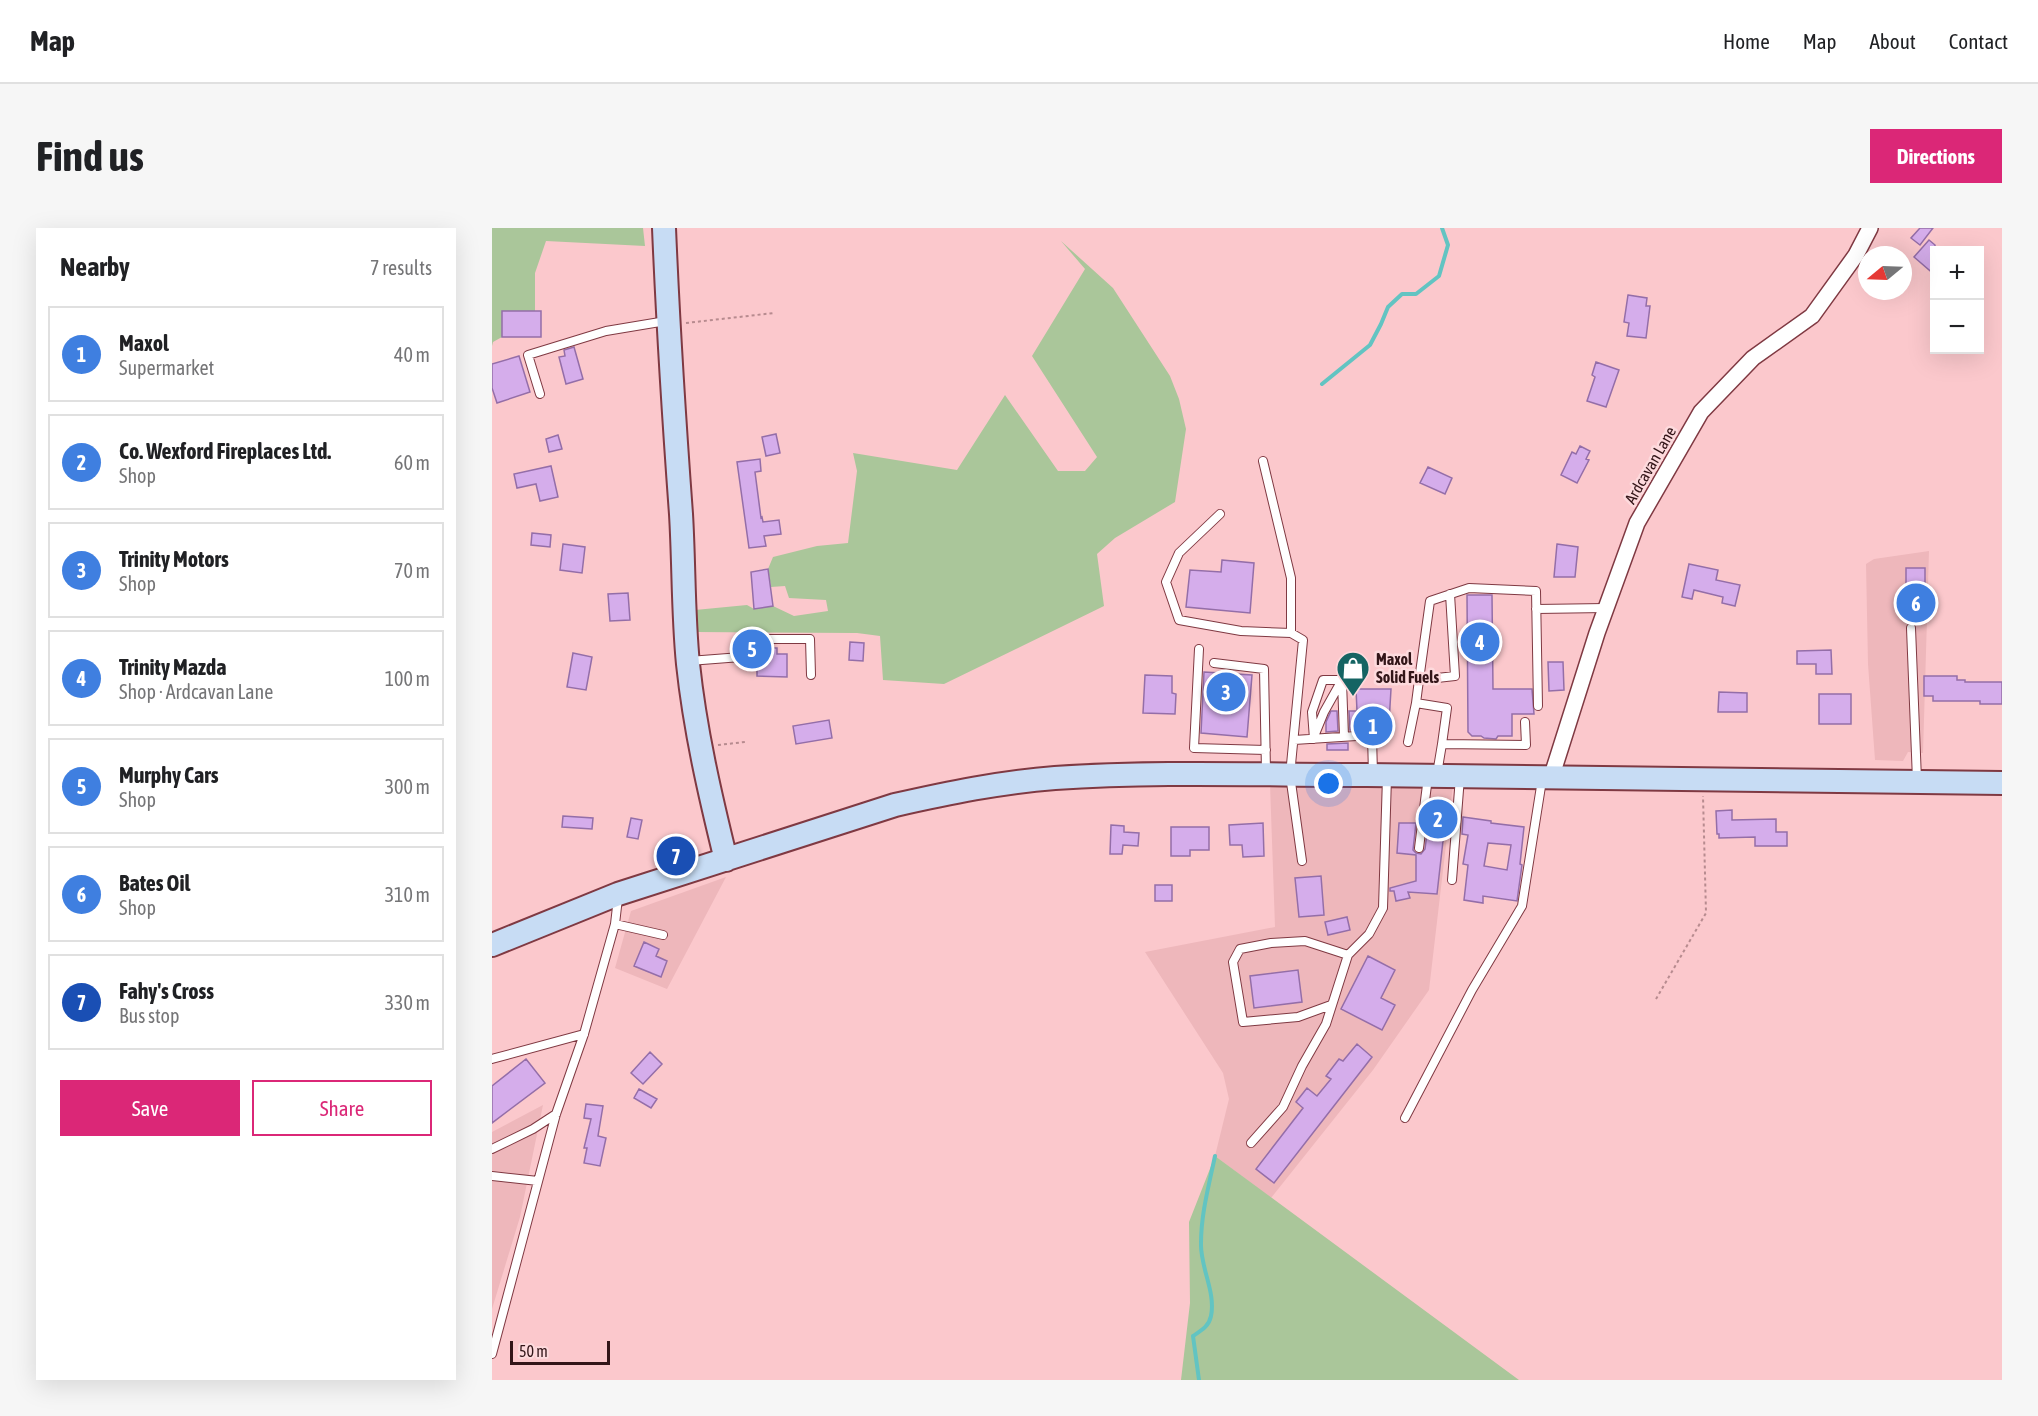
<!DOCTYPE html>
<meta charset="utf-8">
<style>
body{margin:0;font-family:"Asap Condensed",sans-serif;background:#f6f6f6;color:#202124}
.controls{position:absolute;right:18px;top:18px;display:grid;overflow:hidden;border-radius:0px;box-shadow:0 6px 24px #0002}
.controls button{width:54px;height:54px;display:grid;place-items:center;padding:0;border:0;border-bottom:2px solid #e0e0e0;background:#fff;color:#202124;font:30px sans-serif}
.compass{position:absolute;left:1366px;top:18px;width:54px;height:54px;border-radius:50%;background:#fff;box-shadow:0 6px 24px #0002;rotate:251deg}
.scale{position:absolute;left:18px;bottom:15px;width:100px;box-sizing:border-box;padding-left:6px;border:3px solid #321518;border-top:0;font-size:16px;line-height:21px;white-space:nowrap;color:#321518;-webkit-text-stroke:4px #fddadd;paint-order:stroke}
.you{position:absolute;left:837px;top:556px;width:21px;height:21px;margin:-15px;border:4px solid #fff;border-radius:50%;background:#1a73e8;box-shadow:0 0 0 9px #1a73e833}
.badge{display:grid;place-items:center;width:39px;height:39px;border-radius:50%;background:#db2777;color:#fff;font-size:20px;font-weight:700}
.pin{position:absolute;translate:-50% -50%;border:3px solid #fff;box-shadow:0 2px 6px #0006}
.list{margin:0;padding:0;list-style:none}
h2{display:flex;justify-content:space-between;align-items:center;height:78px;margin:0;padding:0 24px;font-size:26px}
h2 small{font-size:20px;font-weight:400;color:#757577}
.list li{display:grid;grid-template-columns:39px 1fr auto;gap:18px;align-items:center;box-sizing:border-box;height:96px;margin:0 12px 12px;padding:0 12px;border:2px solid #e0e0e0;border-radius:0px}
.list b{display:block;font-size:22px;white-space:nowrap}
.list p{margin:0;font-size:20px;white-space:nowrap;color:#757577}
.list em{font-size:20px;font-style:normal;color:#757577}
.actions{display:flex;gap:12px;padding:18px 24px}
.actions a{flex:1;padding:14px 0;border:2px solid #db2777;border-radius:0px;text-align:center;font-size:21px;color:#db2777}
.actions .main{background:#db2777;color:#fff}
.map{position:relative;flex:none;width:1510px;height:1152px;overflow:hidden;border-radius:0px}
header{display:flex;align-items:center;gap:36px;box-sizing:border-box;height:84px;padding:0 30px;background:#fff;border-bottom:2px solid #e0e0e0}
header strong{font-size:28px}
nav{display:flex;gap:33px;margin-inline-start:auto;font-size:21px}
.intro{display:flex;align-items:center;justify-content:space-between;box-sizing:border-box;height:144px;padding:0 36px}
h1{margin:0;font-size:42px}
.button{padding:15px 27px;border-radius:0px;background:#db2777;color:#fff;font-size:21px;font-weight:700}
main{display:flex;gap:36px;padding:0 36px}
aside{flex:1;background:#fff;border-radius:0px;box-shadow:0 6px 24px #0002}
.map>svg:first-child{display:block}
</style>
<header>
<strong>Map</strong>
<nav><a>Home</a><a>Map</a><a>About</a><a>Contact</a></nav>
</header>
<div class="intro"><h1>Find us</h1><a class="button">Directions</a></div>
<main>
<aside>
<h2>Nearby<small>7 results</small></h2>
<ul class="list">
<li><span class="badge" style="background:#3f7fe0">1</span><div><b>Maxol</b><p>Supermarket</p></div><em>40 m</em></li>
<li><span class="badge" style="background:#3f7fe0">2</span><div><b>Co. Wexford Fireplaces Ltd.</b><p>Shop</p></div><em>60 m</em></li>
<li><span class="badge" style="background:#3f7fe0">3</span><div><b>Trinity Motors</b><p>Shop</p></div><em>70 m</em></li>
<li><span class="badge" style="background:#3f7fe0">4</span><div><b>Trinity Mazda</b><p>Shop · Ardcavan Lane</p></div><em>100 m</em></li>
<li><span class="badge" style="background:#3f7fe0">5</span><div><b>Murphy Cars</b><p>Shop</p></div><em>300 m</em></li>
<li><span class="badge" style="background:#3f7fe0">6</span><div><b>Bates Oil</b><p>Shop</p></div><em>310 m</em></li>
<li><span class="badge" style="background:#1a4fb4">7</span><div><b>Fahy's Cross</b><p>Bus stop</p></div><em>330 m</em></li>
</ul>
<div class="actions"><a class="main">Save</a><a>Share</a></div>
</aside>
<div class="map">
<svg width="1510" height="1152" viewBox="0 0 1510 1152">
<rect width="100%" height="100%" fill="#fbc8cc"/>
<path fill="#eeb7bb" d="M1437 323 1431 525 1416 524 1411 533 1383 532 1376 436 1374 336 1382 331Z
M778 556 961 557 937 762 881 842 779 970 723 928 737 871 731 845 653 724 783 699Z
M234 649 175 761 123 740 139 683Z
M51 877 28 989 0 1081V904Z"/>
<path fill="#aac69a" d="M0 0H151L153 18 54 13 43 45V83H10V109L1 114 0 118Z
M569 13 621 60 678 148 687 171 694 201 683 274 623 310 605 326 612 378 452 456 391 452 388 408 365 405 205 404 203 382 255 377 262 381 281 378 302 388 336 383 334 372 297 370 293 358 279 359 276 341 281 329 325 318 356 315 365 243 361 225 465 242 513 167 566 243H593L605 229 540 128 593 41Z
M723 928 1027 1152H689L698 1075 697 994Z"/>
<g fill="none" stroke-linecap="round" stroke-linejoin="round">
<path stroke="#62c4c2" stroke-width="4" d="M830 156 878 117 889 96 896 79 910 66H924L947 48 956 17 950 0
M707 1152 701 1108C710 1102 717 1098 719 1088 724 1064 708 1039 709 1015 709 986 717 957 723 928"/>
</g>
<path fill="#d5adeb" stroke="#946ea8" stroke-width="1.5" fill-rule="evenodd" d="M1428 0H1441L1428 17 1419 10Z
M1437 12 1443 17V47L1422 29Z
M1136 67 1155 70 1154 78H1158L1154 110 1135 108 1137 95 1132 94Z
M10 83H49V109H10Z
M82 119 91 151 74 156 67 129 73 128 72 122Z
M27 128 38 164 5 175 0 160V136Z
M1104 134 1127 142 1114 179 1095 173 1103 149 1100 147Z
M284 206 288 225 274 228 270 209Z
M66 207 70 221 57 224 54 211Z
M1088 218 1098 223 1094 231 1097 232 1085 255 1069 247 1080 224 1084 226Z
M268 231 269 243 263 244 269 290 270 289 271 294 287 292 289 306 272 308 274 318 257 320 245 234Z
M59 238 66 269 48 273 44 256 25 260 22 246Z
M936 239 960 250 953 266 928 255Z
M40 305 59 307 58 319 39 317Z
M71 316 93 319 90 345 68 342Z
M1065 316 1086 319 1083 349H1062Z
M730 332 762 335 758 385 694 379 698 342 729 344Z
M1197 336 1226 342 1224 352 1248 357 1243 378 1230 375 1231 369 1202 362 1200 371 1190 369Z
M1414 340H1433V381H1414Z
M276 341 281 378 262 381 259 344Z
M136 365 138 392 118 393 116 366Z
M975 367H1000L1001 461H1040L1042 486H1020V508H1006L1004 511 992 510 989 508H980L976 504Z
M358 414 372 415 371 433 357 432Z
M254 417H265V420H285V426H295V449L265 448V431H254Z
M1339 422 1340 446H1324V436H1305V423Z
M81 425 100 429 94 462 75 459Z
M1056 434H1071L1072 462 1057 463Z
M712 444 760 447 755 509 709 505Z
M653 447 680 448V465L684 466 683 486 651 485Z
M1432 448H1465V452H1473V454H1510V476H1488V473H1441V468H1432Z
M864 461H899L896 512 886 513 885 504 882 501 858 502 857 483H865Z
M1227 464 1255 465V484H1226Z
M1327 466H1359V496H1327Z
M839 483H845L846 503 834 504V494Z
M337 492 340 510 304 516 301 498Z
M856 515V522H835V516Z
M938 582 955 585V587H959L958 605 952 604 945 666 916 664 918 670 904 673 902 663H898V660L924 653V627L905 625 907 595H924L921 622 924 625 929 626 933 621Z
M1240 582V592L1284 591V604H1295V618H1263V609L1227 610V606H1225L1224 583Z
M71 588 101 590 100 601 70 599Z
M971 589 999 593V595L1032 599 1028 636 1030 637 1025 673 991 668V675L972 672 976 637 971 636 976 607 970 606ZM996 615 1019 617 1015 642 992 638Z
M139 590 150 592 146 611 135 609Z
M771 595 772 628 751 629 750 617H738L737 597Z
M619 597 632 598V604L647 605 646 618 631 617 630 626H618Z
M679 599H717V622H698V628H679Z
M829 648 832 687 807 689 803 650Z
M663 657H680V673H663Z
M855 689 858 702 836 707 833 694Z
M152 714 167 721 164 728 175 733 169 749 142 738Z
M876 728 903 742 889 770 903 777 890 802 849 781Z
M806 742 810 774 762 780 758 748Z
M865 816 880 829 782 955 764 941 811 880 804 874 815 860 825 868 839 851 834 848 847 831 851 833Z
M158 824 170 836 151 856 139 845Z
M34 831 53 855 0 895V858Z
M147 861 165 871 159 880 142 870Z
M94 876 111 878 106 908 114 910 108 938 92 935 95 920H92L99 891 92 890Z"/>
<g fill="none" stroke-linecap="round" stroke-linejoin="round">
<defs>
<path id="service" d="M48 166 36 127 114 103 174 93
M771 233 799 350V405
M728 286 687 325 674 354 687 392 749 403 799 405 811 412 798 547 810 633
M1044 381 1114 380
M1419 400 1425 552
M707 421 702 520 774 522
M197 433 249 429 248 411H318L319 447
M722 435 772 441 774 543
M927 452 938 373 977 360 1044 363 1046 478
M850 454 852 508
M823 506 832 484 850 452
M822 511 820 484 831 452H850
M802 512 880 507 881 546
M916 514 924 475
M950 516 955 480 924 475 927 452 963 448 958 366
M945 546 950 516 1034 517 1033 494
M927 620 936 549
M960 652 968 549
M123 696 171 707
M839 777 806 789 751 794 741 734 748 721 779 715 813 713 856 727
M0 831 92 806
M913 890 980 762 1030 678 1050 552
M759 915 791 879 810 838 834 796 856 727 877 706 891 680 895 549
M0 921 41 901 64 886
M0 948 46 953
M0 1126 64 886 92 806 123 696 126 670"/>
<path id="minor" d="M1060 547 1105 405 1145 295 1209 184 1261 130 1320 88 1364 27 1378 0"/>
<path id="secondary" d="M172 0C176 95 182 191 189 286 192 336 191 386 196 436 203 502 218 567 234 632
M0 717 126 666 403 577C456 565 509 554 563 550 666 543 771 547 875 547 1086 548 1298 551 1510 555"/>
</defs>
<use href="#service" stroke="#7f3942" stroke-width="10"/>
<use href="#minor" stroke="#7f3942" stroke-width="18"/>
<use href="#secondary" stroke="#7f3942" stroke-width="26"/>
<path stroke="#b78b8f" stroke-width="2" stroke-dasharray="3 3" stroke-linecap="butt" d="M194 95 282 85
M226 517 253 514
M1164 771 1214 685 1211 568"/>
<use href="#service" stroke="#fff" stroke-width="8"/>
<use href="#minor" stroke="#fff" stroke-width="15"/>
<use href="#secondary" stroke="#c7dcf4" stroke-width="22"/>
</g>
<defs>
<symbol id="shop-pin" viewBox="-11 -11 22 30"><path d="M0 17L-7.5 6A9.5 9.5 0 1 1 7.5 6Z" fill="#156463" stroke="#fddadd"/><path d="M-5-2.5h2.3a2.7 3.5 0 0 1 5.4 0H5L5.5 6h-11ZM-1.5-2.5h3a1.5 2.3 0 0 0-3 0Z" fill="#fff"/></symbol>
</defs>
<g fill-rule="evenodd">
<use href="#shop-pin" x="842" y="421" width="38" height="52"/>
</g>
<g text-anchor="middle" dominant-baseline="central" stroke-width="5" stroke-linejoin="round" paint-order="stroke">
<g font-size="16" fill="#321518" stroke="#fddadd">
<text transform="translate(1158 237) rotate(-60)">Ardcavan Lane</text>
</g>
<g font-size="16" font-weight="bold" fill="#321518" stroke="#fddadd" text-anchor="start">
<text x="884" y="431">Maxol<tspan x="884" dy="18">Solid Fuels</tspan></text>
</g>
</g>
</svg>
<div class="controls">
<button>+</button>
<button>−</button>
</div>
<svg class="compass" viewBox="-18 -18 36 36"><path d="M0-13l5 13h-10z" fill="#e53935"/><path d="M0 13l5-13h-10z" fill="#757577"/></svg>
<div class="scale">50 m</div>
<div class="you"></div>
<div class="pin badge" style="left:881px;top:498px;background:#3f7fe0">1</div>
<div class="pin badge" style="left:946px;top:591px;background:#3f7fe0">2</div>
<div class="pin badge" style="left:734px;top:464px;background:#3f7fe0">3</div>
<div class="pin badge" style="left:988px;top:414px;background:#3f7fe0">4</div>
<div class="pin badge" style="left:260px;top:421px;background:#3f7fe0">5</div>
<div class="pin badge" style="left:1424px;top:375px;background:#3f7fe0">6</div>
<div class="pin badge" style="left:184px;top:628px;background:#1a4fb4">7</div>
</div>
</main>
